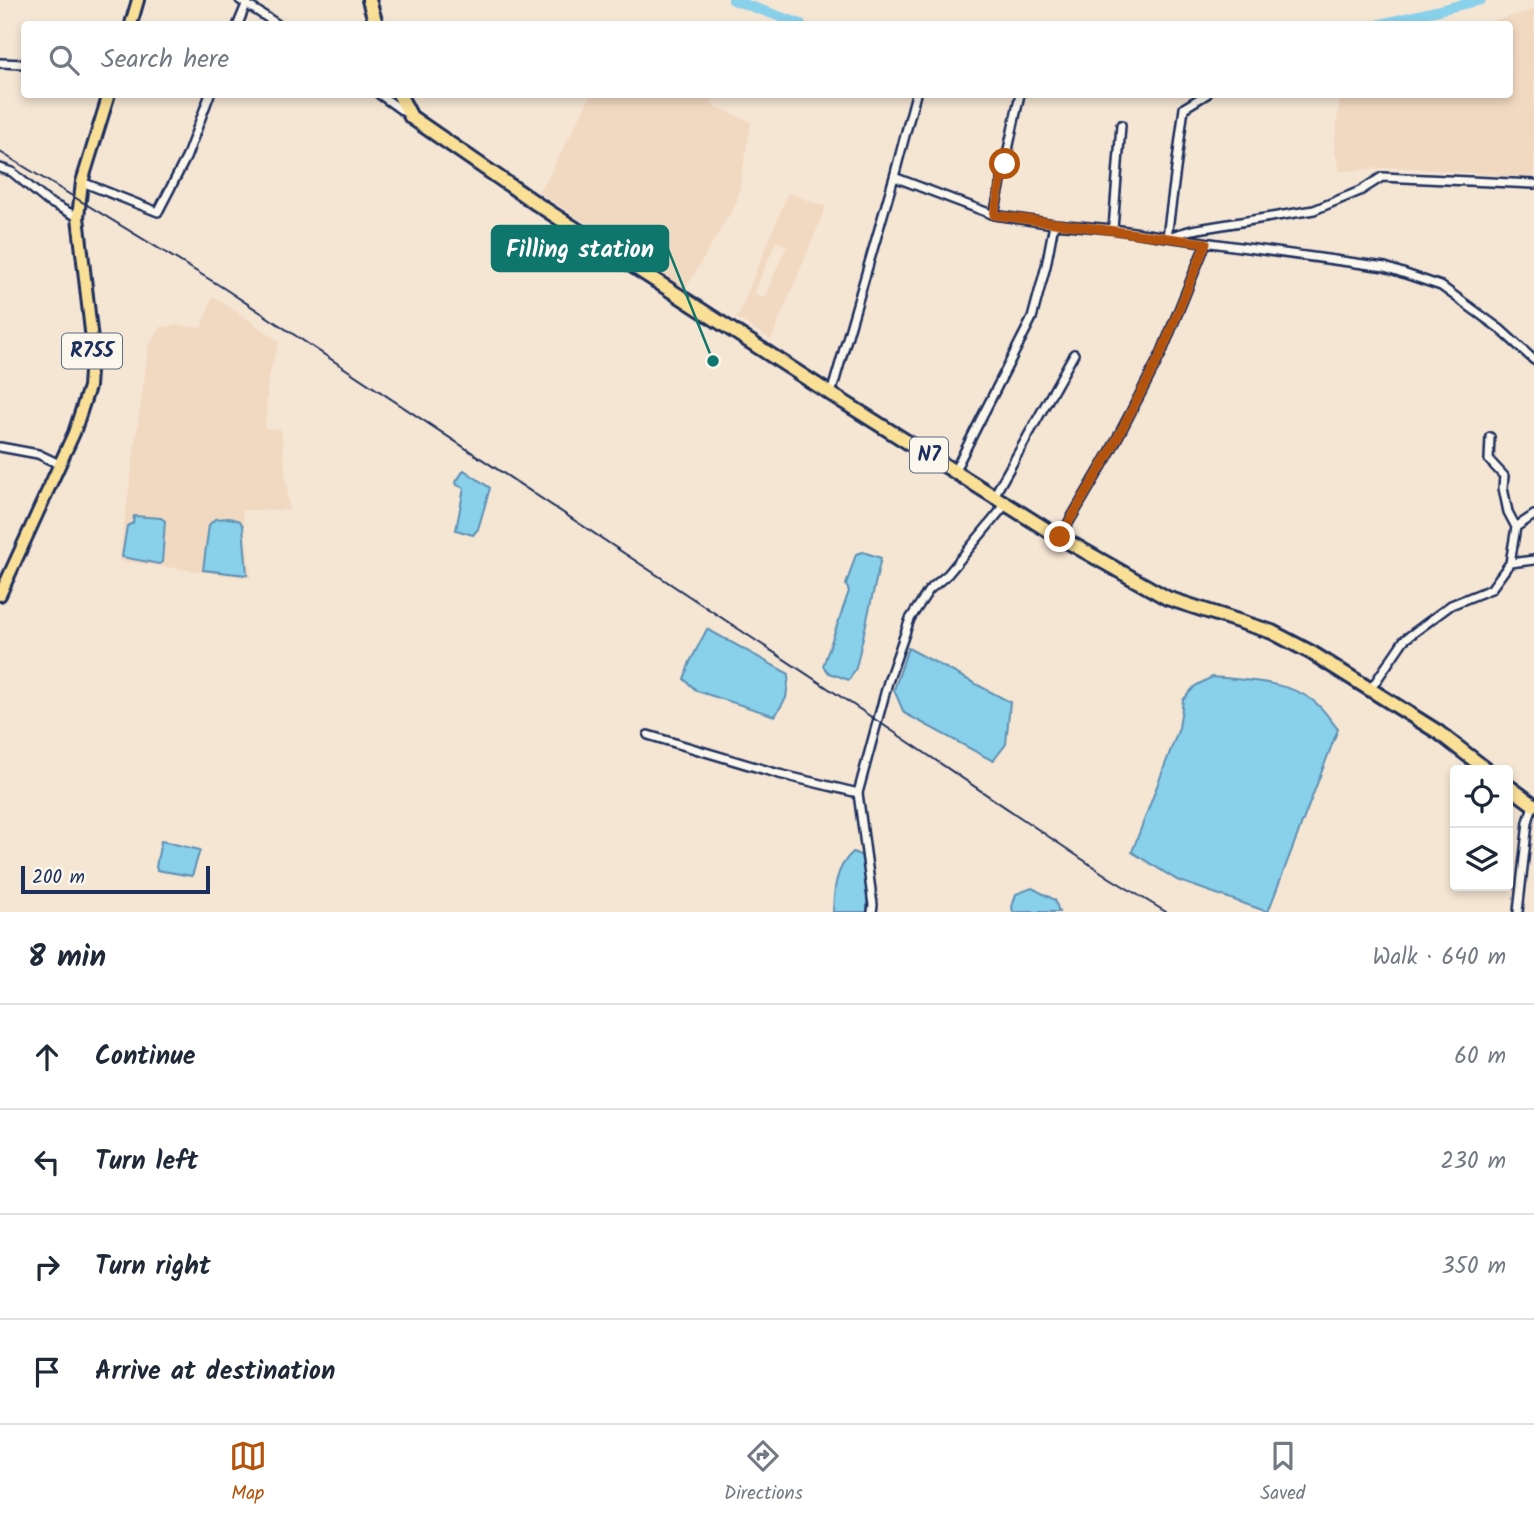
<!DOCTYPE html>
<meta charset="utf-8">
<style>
body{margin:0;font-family:Kalam,sans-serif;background:#f6f6f7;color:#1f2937}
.controls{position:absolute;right:21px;bottom:21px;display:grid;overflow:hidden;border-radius:7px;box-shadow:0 4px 10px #0003}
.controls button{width:63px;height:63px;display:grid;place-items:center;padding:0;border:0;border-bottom:2px solid #e0e1e3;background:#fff;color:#1f2937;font:35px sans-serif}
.scale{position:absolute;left:21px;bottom:18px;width:189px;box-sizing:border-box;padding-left:7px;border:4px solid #1b2f5e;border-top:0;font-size:19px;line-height:24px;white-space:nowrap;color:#1b2f5e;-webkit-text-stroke:5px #fbf7ec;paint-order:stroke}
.stop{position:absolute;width:21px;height:21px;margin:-16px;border:5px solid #b45309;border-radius:50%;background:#fff}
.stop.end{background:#b45309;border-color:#fff;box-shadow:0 2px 7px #0008}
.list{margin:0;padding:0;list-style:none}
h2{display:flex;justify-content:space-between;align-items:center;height:91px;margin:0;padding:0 28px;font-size:30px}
h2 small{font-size:23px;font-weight:400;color:#747a83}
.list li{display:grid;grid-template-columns:46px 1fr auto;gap:21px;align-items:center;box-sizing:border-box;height:105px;padding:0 28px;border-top:2px solid #e0e1e3}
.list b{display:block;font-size:26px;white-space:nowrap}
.list em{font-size:23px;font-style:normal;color:#747a83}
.icon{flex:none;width:38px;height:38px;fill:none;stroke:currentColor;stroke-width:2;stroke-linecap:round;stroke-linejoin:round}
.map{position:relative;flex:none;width:1534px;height:912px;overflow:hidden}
.search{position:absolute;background:#fff;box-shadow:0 4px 10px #0003;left:21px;right:21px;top:21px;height:77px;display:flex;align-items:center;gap:18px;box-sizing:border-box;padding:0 24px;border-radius:7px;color:#747a83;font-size:26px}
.sheet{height:511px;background:#fff}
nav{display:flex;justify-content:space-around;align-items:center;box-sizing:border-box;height:98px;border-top:2px solid #e0e1e3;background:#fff;font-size:19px;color:#747a83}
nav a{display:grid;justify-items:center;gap:4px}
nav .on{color:#b45309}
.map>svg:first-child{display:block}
</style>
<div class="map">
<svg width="1534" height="912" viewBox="0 0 1534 912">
<rect width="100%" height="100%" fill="#f5e5d3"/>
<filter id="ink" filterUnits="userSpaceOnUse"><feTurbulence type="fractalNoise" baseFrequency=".0143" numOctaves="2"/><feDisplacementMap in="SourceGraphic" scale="14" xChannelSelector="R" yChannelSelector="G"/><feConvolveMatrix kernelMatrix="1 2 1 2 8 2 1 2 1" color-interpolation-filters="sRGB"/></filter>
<g filter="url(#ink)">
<path fill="#f1d8c1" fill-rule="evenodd" d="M1534 10V178L1398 167 1340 171 1334 149 1340 95 1510 94V24H1483Z
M591 95H714L712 105 751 122 737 201 685 290 537 191 546 182Z
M788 193 826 207 771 340 737 318ZM776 241 787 246 764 298 754 293Z
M213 296 279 341 268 379 265 428 281 429 289 510H242L251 578 119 561 149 345 161 327 178 325 201 328Z"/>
<path fill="#89d0eb" stroke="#5d90b3" stroke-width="2" d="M464 470 490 488 478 529 473 535 456 530 464 488 457 485 456 482Z
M134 516 161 518 165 521 162 562 159 564 122 557 127 526 133 523Z
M230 518 240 521 243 526 247 575 203 570 209 525 215 519Z
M863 552 881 558 856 668 849 680 829 673 823 666 849 591 846 585 856 554Z
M707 629 789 674 786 698 775 716 697 691 684 679 690 662Z
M908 648 1010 702 1006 744 993 761 904 713 894 690Z
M1212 677C1244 680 1292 681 1317 704 1325 711 1331 721 1338 729L1268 912 1177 880 1132 852 1179 728 1183 700 1195 686Z
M161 841 200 850 192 876 157 870 156 867Z
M853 852 862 856 867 878V912H833C834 890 835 868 853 852Z
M1032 888 1055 900 1059 912H1013L1012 907 1016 894Z"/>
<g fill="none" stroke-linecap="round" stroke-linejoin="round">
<path stroke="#89d0eb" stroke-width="10" d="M733 0 801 24
M1380 24 1481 0"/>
<defs>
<path id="street" d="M240 0 277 24
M238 24 248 0
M0 63 24 64
M379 94 407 114
M0 168 12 172 47 201 78 217
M894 177 916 94
M82 182 158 212 186 158 210 94
M1534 184 1382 177 1360 191 1314 210 1192 230 1167 237 1385 267 1441 286 1500 329 1534 360
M1054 224 1113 229 1121 125
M1113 229 1167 237 1184 108 1207 94
M831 394 894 177 994 215
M1490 437 1489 460 1504 476 1503 488 1508 512 1516 527 1510 563
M0 447 38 454 59 464
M954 472 1032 318 1046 266 1054 224 994 215 1020 94
M994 496 1074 354
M1516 527 1534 515
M1060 537 1109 454 1161 354 1206 243
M1370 690 1404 640 1451 605 1491 589 1510 563 1534 560
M648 735 779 774 858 793
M872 912 873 905 858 793 888 682 910 619 929 590 948 574 1006 504
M1518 912 1528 822 1533 805"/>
<path id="primary" d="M131 24 138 0
M0 595 74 433 89 387 92 340 78 217 82 182 109 94"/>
<path id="highway" d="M369 0 376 24
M399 94 411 117 537 204 831 394 1049 531 1167 598 1272 632 1312 653 1438 732 1487 770
M1508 786 1534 805"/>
</defs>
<use href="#street" stroke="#1b2f5e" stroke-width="12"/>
<use href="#primary" stroke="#1b2f5e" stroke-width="16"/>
<use href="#highway" stroke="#1b2f5e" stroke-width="18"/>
<use href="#street" stroke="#fbf7ec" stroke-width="7"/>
<use href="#primary" stroke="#fadf96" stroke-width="10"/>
<use href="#highway" stroke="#fadf96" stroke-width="12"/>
<path stroke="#1b2f5e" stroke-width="2" d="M0 152 222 287 879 722 1110 878 1166 912"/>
</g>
</g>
<g fill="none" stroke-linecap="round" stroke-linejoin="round" filter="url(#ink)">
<path stroke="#b45309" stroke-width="9" d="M1005 164 994 215 1206 243 1161 354 1109 454 1060 537"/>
</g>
<g text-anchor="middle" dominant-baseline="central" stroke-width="5" stroke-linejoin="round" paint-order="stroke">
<g fill="#fbf7ec" stroke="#5e6b89" stroke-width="2">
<rect x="62" y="333.5" width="60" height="35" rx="5"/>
<rect x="910" y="437.5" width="38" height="35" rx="5"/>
</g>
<g font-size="21" font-weight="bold" fill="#1b2f5e">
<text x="92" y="351">R755</text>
<text x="929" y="455">N7</text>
</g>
</g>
<path fill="none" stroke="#0f766e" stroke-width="2.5" d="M713 361L668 249"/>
<circle fill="#0f766e" stroke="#fbf7ec" stroke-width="2.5" cx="713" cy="361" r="7"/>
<rect fill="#0f766e" stroke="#0f766e" stroke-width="2.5" x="492" y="226" width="176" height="45" rx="7"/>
<g font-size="24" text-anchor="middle" font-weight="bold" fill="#fff">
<text x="580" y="257">Filling station</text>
</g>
</svg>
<div class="controls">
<button><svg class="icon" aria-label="locate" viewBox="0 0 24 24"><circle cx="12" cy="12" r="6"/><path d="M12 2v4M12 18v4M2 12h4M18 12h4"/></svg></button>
<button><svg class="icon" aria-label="layers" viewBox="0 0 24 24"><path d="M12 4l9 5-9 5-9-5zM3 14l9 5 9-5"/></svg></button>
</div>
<div class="scale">200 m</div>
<div class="stop" style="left:1005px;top:164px"></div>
<div class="stop end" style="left:1060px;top:537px"></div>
<div class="search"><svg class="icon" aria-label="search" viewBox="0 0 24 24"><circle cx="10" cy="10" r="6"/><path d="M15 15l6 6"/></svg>Search here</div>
</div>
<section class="sheet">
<h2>8 min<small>Walk · 640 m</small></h2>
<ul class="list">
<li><svg class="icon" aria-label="ahead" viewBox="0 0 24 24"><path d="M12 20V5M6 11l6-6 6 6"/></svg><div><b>Continue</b></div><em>60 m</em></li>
<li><svg class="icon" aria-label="left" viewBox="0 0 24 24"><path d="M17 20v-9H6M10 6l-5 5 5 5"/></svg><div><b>Turn left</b></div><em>230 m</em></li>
<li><svg class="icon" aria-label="right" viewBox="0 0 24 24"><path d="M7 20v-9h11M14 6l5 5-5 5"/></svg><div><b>Turn right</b></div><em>350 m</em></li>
<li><svg class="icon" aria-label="arrive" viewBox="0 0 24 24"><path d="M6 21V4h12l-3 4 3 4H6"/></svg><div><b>Arrive at destination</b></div></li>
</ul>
</section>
<nav>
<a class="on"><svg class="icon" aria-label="map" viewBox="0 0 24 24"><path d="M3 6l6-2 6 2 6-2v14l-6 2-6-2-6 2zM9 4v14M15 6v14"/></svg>Map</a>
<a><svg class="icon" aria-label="directions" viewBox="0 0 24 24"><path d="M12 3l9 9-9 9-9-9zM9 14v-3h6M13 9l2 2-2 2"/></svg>Directions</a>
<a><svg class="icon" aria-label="saved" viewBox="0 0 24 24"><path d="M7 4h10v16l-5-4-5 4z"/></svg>Saved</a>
</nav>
